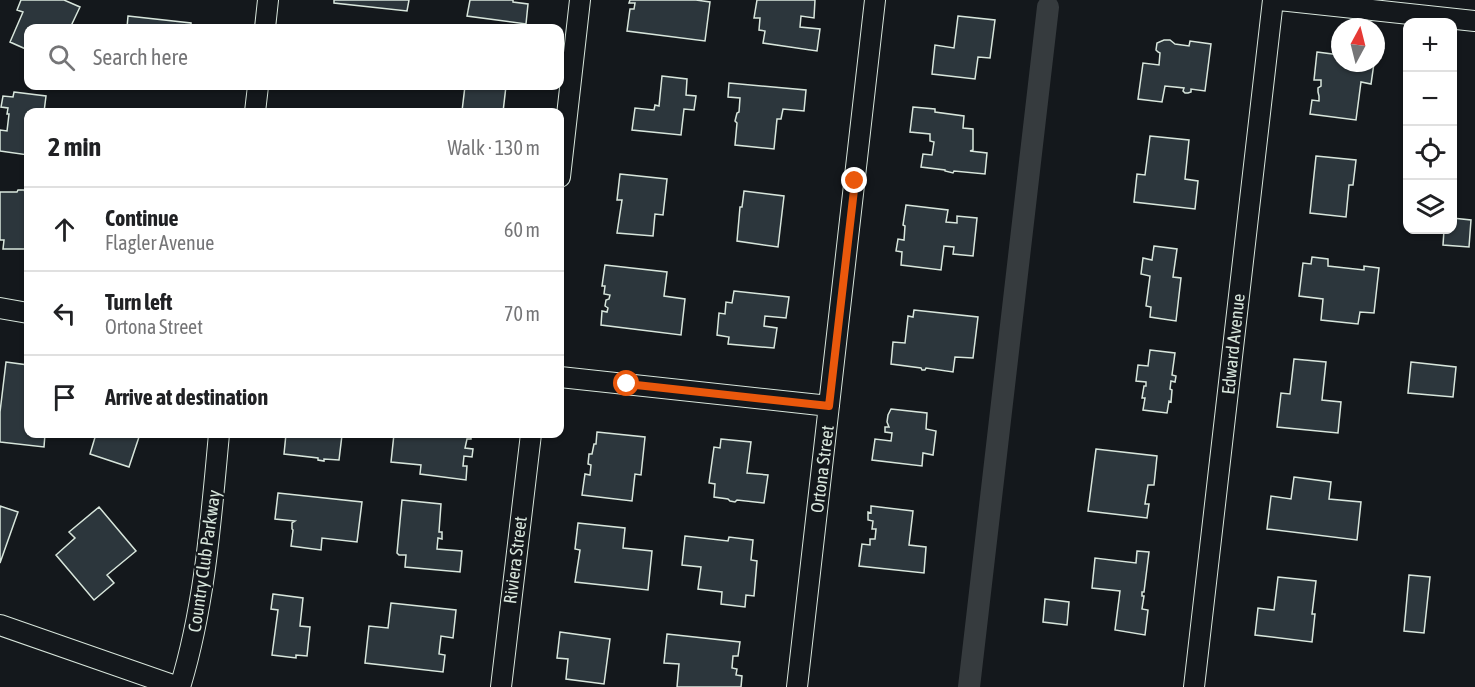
<!DOCTYPE html>
<meta charset="utf-8">
<style>
body{margin:0;font-family:"Asap Condensed",sans-serif;background:#f6f6f6;color:#202124}
.controls{position:absolute;right:18px;top:18px;display:grid;overflow:hidden;border-radius:12px;box-shadow:0 2px 4px #0004}
.controls button{width:54px;height:54px;display:grid;place-items:center;padding:0;border:0;border-bottom:2px solid #e0e0e0;background:#fff;color:#202124;font:30px sans-serif}
.compass{position:absolute;left:1331px;top:18px;width:54px;height:54px;border-radius:50%;background:#fff;box-shadow:0 2px 4px #0004;rotate:7deg}
.stop{position:absolute;width:18px;height:18px;margin:-14px;border:4px solid #ea580c;border-radius:50%;background:#fff}
.stop.end{background:#ea580c;border-color:#fff;box-shadow:0 2px 6px #0008}
.list{margin:0;padding:0;list-style:none}
h2{display:flex;justify-content:space-between;align-items:center;height:78px;margin:0;padding:0 24px;font-size:26px}
h2 small{font-size:20px;font-weight:400;color:#757577}
.list li{display:grid;grid-template-columns:39px 1fr auto;gap:18px;align-items:center;box-sizing:border-box;height:84px;padding:0 24px;border-top:2px solid #e0e0e0}
.list b{display:block;font-size:22px;white-space:nowrap}
.list p{margin:0;font-size:20px;white-space:nowrap;color:#757577}
.list em{font-size:20px;font-style:normal;color:#757577}
.icon{flex:none;width:33px;height:33px;fill:none;stroke:currentColor;stroke-width:2;stroke-linecap:round;stroke-linejoin:round}
.map{position:relative;flex:none;width:1475px;height:687px;overflow:hidden}
.search{position:absolute;background:#fff;box-shadow:0 2px 4px #0004;left:24px;top:24px;width:540px;height:66px;display:flex;align-items:center;gap:15px;box-sizing:border-box;padding:0 21px;border-radius:12px;color:#757577;font-size:22px}
.panel{position:absolute;background:#fff;box-shadow:0 2px 4px #0004;left:24px;top:108px;width:540px;height:330px;border-radius:12px}
.map>svg:first-child{display:block}
</style>
<div class="map">
<svg width="1475" height="687" viewBox="0 0 1475 687">
<rect width="100%" height="100%" fill="#14181c"/>
<g fill="none" stroke-linecap="round" stroke-linejoin="round">
<path stroke="#363b3e" stroke-width="22" d="M969 687 1048 7"/>
</g>
<path fill="#2c363c" stroke="#d8e6dc" stroke-width="1.5" d="M21 0H64L80 7 70 28H28V50L10 42 23 12 17 10Z
M334 0H409L407 11 334 3Z
M470 0H513V2L528 4 526 24 467 16Z
M630 0H696L710 2 705 41 627 31 630 9H634L635 3H629Z
M757 0H815L814 18 801 16 800 27 820 29 817 51 763 43 765 31 759 30 760 18H754Z
M128 16 191 23V28H127Z
M958 16 995 20 990 58 978 57 975 79 932 74 935 45 954 48Z
M1164 40H1170L1175 44 1189 46 1190 41 1211 44 1205 91 1191 89V92L1188 93H1185L1183 91 1184 88 1165 86 1162 102 1138 99 1143 63 1159 65 1160 53 1158 52 1156 50 1157 43Z
M1317 52 1340 55V63H1374L1371 84 1361 82 1356 120 1310 114 1312 100 1319 101V96L1318 92V88L1321 86V80H1314Z
M662 76 687 79 686 95 696 96 694 110 684 109 681 135 632 130 635 108 654 110 655 105 659 106Z
M729 83 806 90 804 111 783 109 781 119H777L774 149 735 145 737 123 735 121 737 113 739 112 740 98 728 97Z
M465 86H506L503 112H478L462 111Z
M14 92 46 96 44 112H28V155L0 151V130L7 131 9 114H7L8 108 1 107 3 96 13 97Z
M913 107 935 109V112L964 116 963 128 973 129V150L970 151 987 153 985 174 954 171 953 173 945 171V170L921 167 923 154 932 155 934 142 930 141V134L910 132Z
M1150 136 1189 140 1185 179 1198 181 1195 209 1134 202 1137 174 1145 175Z
M1316 156 1356 160 1353 185H1349L1346 217 1310 213Z
M620 174 667 179 663 215 655 214 653 236 617 233 622 200H617Z
M18 190H24L25 192H28V249H3L4 240H0V192H17Z
M744 191 784 196 778 247 737 241 740 207H742Z
M906 205 948 210 946 222 957 223V216L977 218 973 256 953 254 954 247 944 246 941 270 901 265 902 252 896 251 898 239 904 240 905 226 903 225Z
M1452 218 1471 220 1469 247 1443 245 1444 230H1452Z
M1154 246 1177 249 1173 277 1181 278 1176 321 1150 317 1151 307 1146 306 1150 276 1141 274 1143 258 1152 260Z
M1312 257 1328 259V266L1364 270V266L1379 268 1374 313 1360 312 1358 324 1321 320 1323 299 1299 296 1303 263 1311 264Z
M605 265 667 272 664 296 685 299 681 335 601 325 602 311 607 312 608 308 605 306 606 300 609 299 610 295 604 294 605 286H602Z
M734 291 789 297 786 318 765 316 764 326 777 328 774 348 728 344 729 337 717 335 719 313 725 314 726 302 732 303Z
M914 310 978 317 973 358 955 357 953 372 926 368 925 370H922L921 368 891 364 893 342 905 343 908 316 913 317Z
M1150 350 1175 353 1172 375 1176 376 1175 382 1171 381 1170 389 1172 390 1171 402 1169 401 1167 413 1143 410 1145 398H1142L1144 386H1146V382L1136 381 1138 365 1148 366Z
M1294 359 1326 362 1322 400 1341 402 1338 433 1277 427 1281 393 1290 394Z
M6 362 28 365V434H45L44 447 0 442V412Z
M1411 362 1456 367 1453 397 1408 393Z
M891 409 927 413 926 429 936 431 933 455 923 453 922 466 872 460 875 439 891 441 892 433 885 432V427H889L887 422 888 415Z
M597 432 645 437 641 475 635 474 632 501 582 495 585 474 590 475 591 465 588 464 589 454H592L594 444H596Z
M95 434H140L129 467 90 454 96 434Z
M286 434H337L342 435 339 460 324 459V461L318 460V458L284 454Z
M394 434H471V439H467L465 448 473 449 472 457 464 456 463 466H467L466 480 420 474 421 465 391 462Z
M721 439 751 442 747 473 768 475 764 503 737 500 735 502 730 501 728 499 714 497 715 484 709 483 714 447 720 448Z
M1096 449 1157 456 1154 485H1148L1145 504H1149L1147 518 1088 511Z
M1294 477 1331 482 1329 499 1361 502 1357 540 1267 529 1271 496 1291 499Z
M278 493 362 502 357 542 322 538 321 550 291 546 293 530 292 529V523L295 521 275 519Z
M402 500 441 504 439 532H442V539L438 538 437 549 462 551 460 572 405 567 406 555H399L397 553Z
M0 506 18 512 0 563Z
M871 506 913 511 909 545 926 547 924 573 859 566 862 544 870 545V539H875L876 529H872L873 521 868 520V512L871 513Z
M99 507 136 551 107 575 114 583 94 600 56 555 75 538 69 532Z
M578 523 625 528 623 548 652 551 648 590 575 582 580 550 575 549Z
M685 536 728 541 729 537 753 540 751 560 757 561 754 596 746 595 745 607 721 604 722 592 698 589 701 567 682 565Z
M1137 551 1149 552 1144 592H1142V596H1144L1142 609 1148 610 1145 635 1115 630 1120 591 1092 588 1095 558 1136 563Z
M1409 575 1430 577 1424 633 1404 631Z
M1278 577 1316 581 1312 614H1315L1312 642 1255 635 1258 608 1274 610Z
M273 594 303 598 300 626 310 627 307 656 296 655V658L272 655 278 610 271 609Z
M1045 599 1069 602 1067 625 1043 622Z
M391 603 456 610 453 638 441 636 439 654 445 655 443 672 365 663 369 626 388 628Z
M560 632 610 639 604 684 566 679 568 659 557 658Z
M667 634 740 642 738 656H733L732 668 737 669 736 675 742 676 741 687H677L679 664 664 663Z"/>
<g fill="none" stroke-linecap="round" stroke-linejoin="round">
<defs>
<path id="street" d="M1279 0 1475 21
M265 28 268 0
M255 112 258 86
M560 177 580 0
M0 308 28 313
M560 377 829 406
M0 625 178 687
M180 687C205 605 211 519 219 434
M501 687 531 434
M797 687 875 0
M1194 687 1273 0"/>
</defs>
<use href="#street" stroke="#d8e6dc" stroke-width="22"/>
<use href="#street" stroke="#14181c" stroke-width="20"/>
</g>
<g fill="none" stroke-linecap="round" stroke-linejoin="round">
<path stroke="#ea580c" stroke-width="8" d="M627 384 829 406 855 181"/>
</g>
<g text-anchor="middle" dominant-baseline="central" stroke-width="4.5" stroke-linejoin="round" paint-order="stroke">
<g font-size="18" fill="#d8e6dc" stroke="#14181c">
<text transform="translate(1233 344) rotate(-84)">Edward Avenue</text>
<text transform="translate(822 469) rotate(-83)">Ortona Street</text>
<text transform="translate(515 560) rotate(-83)">Riviera Street</text>
<text transform="translate(204 561) rotate(-82)">Country Club Parkway</text>
</g>
</g>
</svg>
<div class="controls">
<button>+</button>
<button>−</button>
<button><svg class="icon" aria-label="locate" viewBox="0 0 24 24"><circle cx="12" cy="12" r="6"/><path d="M12 2v4M12 18v4M2 12h4M18 12h4"/></svg></button>
<button><svg class="icon" aria-label="layers" viewBox="0 0 24 24"><path d="M12 4l9 5-9 5-9-5zM3 14l9 5 9-5"/></svg></button>
</div>
<svg class="compass" viewBox="-18 -18 36 36"><path d="M0-13l5 13h-10z" fill="#e53935"/><path d="M0 13l5-13h-10z" fill="#757577"/></svg>
<div class="stop" style="left:627px;top:384px"></div>
<div class="stop end" style="left:855px;top:181px"></div>
<div class="search"><svg class="icon" aria-label="search" viewBox="0 0 24 24"><circle cx="10" cy="10" r="6"/><path d="M15 15l6 6"/></svg>Search here</div>
<section class="panel">
<h2>2 min<small>Walk · 130 m</small></h2>
<ul class="list">
<li><svg class="icon" aria-label="ahead" viewBox="0 0 24 24"><path d="M12 20V5M6 11l6-6 6 6"/></svg><div><b>Continue</b><p>Flagler Avenue</p></div><em>60 m</em></li>
<li><svg class="icon" aria-label="left" viewBox="0 0 24 24"><path d="M17 20v-9H6M10 6l-5 5 5 5"/></svg><div><b>Turn left</b><p>Ortona Street</p></div><em>70 m</em></li>
<li><svg class="icon" aria-label="arrive" viewBox="0 0 24 24"><path d="M6 21V4h12l-3 4 3 4H6"/></svg><div><b>Arrive at destination</b></div></li>
</ul>
</section>
</div>
